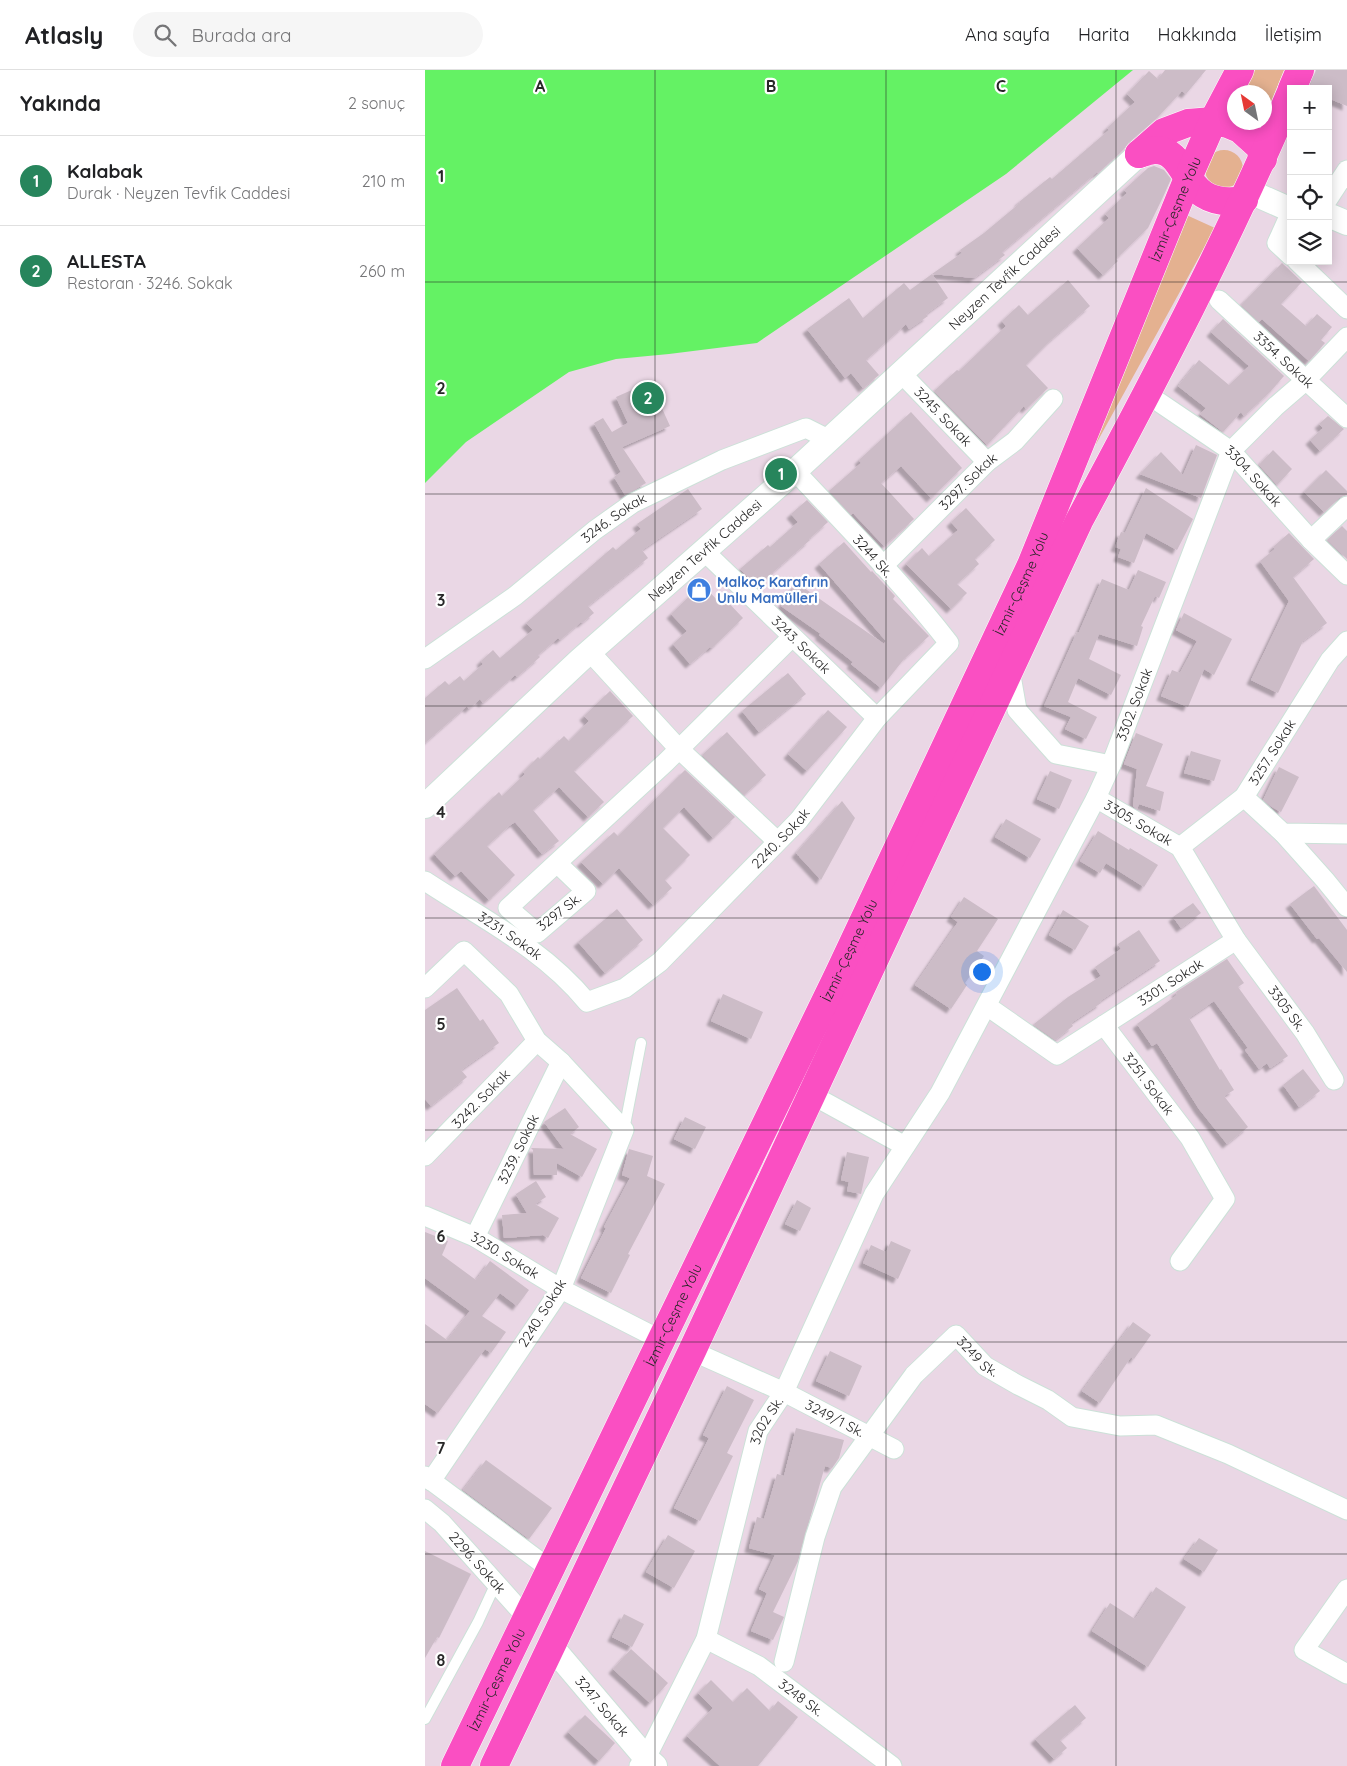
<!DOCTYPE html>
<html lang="tr">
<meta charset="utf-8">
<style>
body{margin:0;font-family:Quicksand,sans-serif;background:#f6f6f6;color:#202124}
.controls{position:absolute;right:15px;top:15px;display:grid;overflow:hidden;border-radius:0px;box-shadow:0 2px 12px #0003}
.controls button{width:45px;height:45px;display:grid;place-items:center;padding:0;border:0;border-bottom:1px solid #e0e0e0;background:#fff;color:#202124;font:25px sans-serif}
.compass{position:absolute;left:802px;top:15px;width:45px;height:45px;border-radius:50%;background:#fff;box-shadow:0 2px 12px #0003;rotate:327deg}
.you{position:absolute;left:556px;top:901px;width:18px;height:18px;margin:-12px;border:4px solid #fff;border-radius:50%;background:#1a73e8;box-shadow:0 0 0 8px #1a73e833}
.badge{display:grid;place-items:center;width:32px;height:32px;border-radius:50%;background:#27855c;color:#fff;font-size:16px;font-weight:700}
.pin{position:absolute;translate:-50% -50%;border:2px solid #fff;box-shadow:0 1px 5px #0006}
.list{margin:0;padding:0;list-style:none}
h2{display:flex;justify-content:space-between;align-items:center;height:65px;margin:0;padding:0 20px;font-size:21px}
h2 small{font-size:16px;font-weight:400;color:#757577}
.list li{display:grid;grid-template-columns:32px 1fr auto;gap:15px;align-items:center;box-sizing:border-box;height:90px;padding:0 20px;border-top:1px solid #e0e0e0}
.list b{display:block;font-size:19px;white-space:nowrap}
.list p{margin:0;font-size:16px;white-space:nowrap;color:#757577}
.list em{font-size:16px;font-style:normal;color:#757577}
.icon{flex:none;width:28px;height:28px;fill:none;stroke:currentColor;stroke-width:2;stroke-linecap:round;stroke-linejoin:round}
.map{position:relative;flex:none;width:922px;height:1696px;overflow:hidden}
header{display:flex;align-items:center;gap:30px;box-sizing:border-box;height:70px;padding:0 25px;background:#fff;border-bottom:1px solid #e0e0e0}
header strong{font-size:24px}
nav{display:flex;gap:28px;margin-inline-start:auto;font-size:18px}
.search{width:350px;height:45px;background:#f6f6f6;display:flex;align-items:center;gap:12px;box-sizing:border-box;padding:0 18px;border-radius:28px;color:#757577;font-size:19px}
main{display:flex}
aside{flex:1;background:#fff}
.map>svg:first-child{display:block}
</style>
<header>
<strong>Atlasly</strong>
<div class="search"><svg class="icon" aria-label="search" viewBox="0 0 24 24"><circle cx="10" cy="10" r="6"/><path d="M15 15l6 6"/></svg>Burada ara</div>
<nav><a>Ana sayfa</a><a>Harita</a><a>Hakkında</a><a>İletişim</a></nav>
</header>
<main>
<aside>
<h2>Yakında<small>2 sonuç</small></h2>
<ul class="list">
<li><span class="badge">1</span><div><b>Kalabak</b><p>Durak · Neyzen Tevfik Caddesi</p></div><em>210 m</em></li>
<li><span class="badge">2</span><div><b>ALLESTA</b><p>Restoran · 3246. Sokak</p></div><em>260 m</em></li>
</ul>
</aside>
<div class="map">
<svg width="922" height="1696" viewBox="0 0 922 1696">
<defs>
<filter id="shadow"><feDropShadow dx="-4.5" dy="4.5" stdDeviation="1" flood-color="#0004"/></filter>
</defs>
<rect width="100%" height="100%" fill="#ead7e5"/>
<path fill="#e4b190" d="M830 0H859L841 44H840L839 22H818Z
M780 99a19 19 0 1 1 38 0a19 19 0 1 1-38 0Z
M757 143 790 158 671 374 665 371Z"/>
<path fill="#64f264" d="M0 0H708L581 104 332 273 244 284 191 289 144 302 41 372 0 413Z"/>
<path fill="#ccbcc7" filter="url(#shadow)" d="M740 0H781L761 24 757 21 732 48 704 72 699 79 673 103 672 102 577 182 580 185 549 208 507 204 537 183 535 180 559 163 595 133 594 132 625 107 627 109 684 60 682 58 710 32 702 24 724 1 733 9Z
M891 0H922V36L903 28V19H884Z
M729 96 739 100 746 109 738 127 723 158 691 189 693 191 678 205 652 178 684 148 680 144 702 123 699 120 723 98Z
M857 193 877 212 856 234 881 256 892 244 907 257 896 270 900 273 884 291 837 249 834 252 816 235Z
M507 204 523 228 501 244 503 246 484 259 481 254 441 290 454 305 438 318 426 303 420 308 382 259 424 228 438 248 479 213 485 220Z
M643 210 665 236 626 270 601 295 623 318 601 339 599 336 562 375 509 321 532 300 534 301 581 256 577 251 594 235 603 245Z
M798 249 859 306 845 322 819 346 816 342 798 362 775 344 781 338 753 316 774 290 804 315 824 296 786 262Z
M225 312 245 356 197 377 221 413 200 425 189 407 196 402 169 353 178 348 187 362 203 353 191 327Z
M486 342 537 398 506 428 476 396 456 413 489 449 459 476 428 443 426 445 404 421 436 393 434 390Z
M903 346 919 359 895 381 885 370 898 358 894 354Z
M771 375 792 385 776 428 715 404 736 382 758 405Z
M848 380 867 399 852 415 834 395Z
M901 400 922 421V425L914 428 899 442 879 422Z
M721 418 768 449 752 480 721 463 709 493 693 487 696 479 690 477 696 462 700 463Z
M263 419 277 439 217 480 223 488 163 536 169 543 157 553 156 552 135 570 133 568 113 585 115 587 92 607 90 605 58 633 55 629 44 639 42 636 0 673V628L20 611 24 615 35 606 39 611 58 594 56 591 68 580 75 588 108 560 101 553 188 477 191 480 216 459 212 454Z
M382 430 403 452 384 469 385 470 332 516 315 499 343 475 345 477 373 452 366 444Z
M541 438 570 470 550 489 554 494 532 514 542 523 526 539 481 494 497 478 504 486 533 460 526 452Z
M917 456 922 461V489L902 470Z
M864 463 889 489 868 507 902 553 878 571 853 623 826 610 864 531 835 491 850 479 848 477Z
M419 472 446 502 447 501 470 526 468 529 504 566 479 589 456 618 426 594 428 592 394 565 396 564 356 536 372 513 459 574 461 571 394 494Z
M713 500 741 512 734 528 730 526 716 556 718 557 712 576 674 564 664 589 696 605 686 625 653 608 643 632 672 647 661 669 640 659 646 647 619 636 652 562H654L677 509 704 520Z
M277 514 294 532 299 528 318 548 287 578 285 577 265 594 248 574 262 561 246 544Z
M759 543 807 569 789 605 779 599 763 637 736 626 747 600 755 603 772 571 751 560Z
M363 603 381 624 334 662 317 641Z
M185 621 208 646 149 701 179 732 163 747 134 717 108 740 134 771 117 784 90 752 84 756 62 776 90 805 64 830 36 801 30 806 9 784 74 722 77 726 100 704 98 702 113 687 115 689 139 666 144 671 164 651 159 646Z
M403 640 422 657 382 701 363 684Z
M302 662 341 705 319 725 277 685Z
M711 663 738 674 721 716 739 722 735 741 714 734 712 739 708 736 712 699 699 694Z
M766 681 796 690 789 711 759 703Z
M854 697 874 707 856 742 847 737 838 730Z
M260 700 310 747 288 768 259 737 238 758 265 785 240 810 247 818 228 835 194 798 178 814 156 792 189 762 193 766Z
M625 701 647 710 634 739 612 729Z
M417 731 430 748 396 810 371 783Z
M581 749 616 769 605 788 570 767Z
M673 761 704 780 705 778 733 795 719 817 681 793 675 803 655 791Z
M889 816 922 860V902L894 868 892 869 865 834Z
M539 827 573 849 552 881 559 886 540 913 542 915 526 939 490 915 533 852 526 847Z
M768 833 776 843 756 858 748 847Z
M192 839 218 870 180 903 153 872Z
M638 840 664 856 650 880 624 865Z
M714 860 735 891 675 931 676 933 646 953 648 956 630 970 610 956 609 954 643 927 676 906 670 897 696 879 693 874Z
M802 889 819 913 813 917 863 986 845 998 842 993 834 999 820 980 823 978 789 931 764 948 795 1000 796 999 809 1020 799 1026 823 1057 802 1074 774 1039 732 973 727 976 712 954 752 925 751 922Z
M32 918 55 951 58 949 74 973 36 1000 42 1007 6 1036 0 1029V940Z
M298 924 338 942 326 969 286 951Z
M878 999 895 1021 874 1037 858 1015Z
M140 1038 154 1057 145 1064 172 1079 157 1107 132 1093V1105H109L108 1080 106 1078 139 1079 119 1052Z
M260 1047 281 1057 270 1079 249 1069Z
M204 1079 228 1086 222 1106 240 1114 203 1184 205 1185 186 1223 156 1208 181 1158 179 1157 205 1108 197 1105Z
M422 1082 444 1087 436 1124 422 1121 424 1112 416 1110Z
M111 1111 121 1127 110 1134 134 1148 123 1168 118 1165 79 1168 77 1145 102 1143 90 1123 91 1124Z
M372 1130 386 1138 375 1161 360 1154Z
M0 1162 23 1171 17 1185 51 1210 65 1191 104 1220 92 1236 75 1223 57 1246 81 1262 66 1283 60 1279 13 1343 0 1334V1254L22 1270 45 1241 0 1208Z
M466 1171 486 1180 473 1209 438 1193 446 1175 461 1182Z
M708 1252 726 1265 709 1289 706 1287 675 1333 657 1321Z
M405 1281 437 1296 424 1326 391 1311Z
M302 1316 329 1330 302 1383 308 1386 275 1451 249 1438 284 1368 278 1365Z
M371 1358 419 1370 414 1388 407 1398 400 1396 373 1491 348 1542 359 1547 348 1570 326 1561 342 1523 334 1519 350 1485 324 1478 332 1447 339 1449 352 1404 359 1406Z
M61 1390 127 1438 104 1469 38 1420Z
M243 1465 270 1481 249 1518 221 1502Z
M774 1468 793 1480 779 1502 759 1489Z
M0 1481 46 1504 14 1568 12 1567 0 1588Z
M731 1517 761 1537 723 1597 667 1561 685 1533 710 1549Z
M199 1544 219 1554 207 1577 187 1567Z
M206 1579 243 1613 225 1633 188 1599Z
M286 1610 308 1632 322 1618 345 1641 353 1631 373 1647 333 1696H295L262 1666 288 1638 273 1623Z
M650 1635 661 1648 635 1670 642 1678 629 1689 610 1669Z
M160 1645 190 1673 174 1691 143 1662Z"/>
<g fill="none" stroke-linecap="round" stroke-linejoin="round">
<defs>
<path id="service" d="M199 1060 216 973
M0 1649 53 1552 71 1513"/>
<g id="minor">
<path d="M903 129 922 100"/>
<path d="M866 142 852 173 866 186"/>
<path d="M872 191 922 239"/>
<path id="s1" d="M794 230 922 348"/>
<path id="s2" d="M475 302 562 392"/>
<path id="s3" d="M722 324 806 381 886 470 922 505"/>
<path d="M886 470 922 436"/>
<path id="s4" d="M279 481 452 648"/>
<path id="s5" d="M458 496 562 392 590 371 628 329"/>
<path d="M165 582 254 679 352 771"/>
<path id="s6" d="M0 589 90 526 170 460 208 433 297 390 381 358 403 369"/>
<path d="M585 600 592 640 631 684 686 695"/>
<path d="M819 727 858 763 922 764"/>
<path id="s7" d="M671 728 755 777 811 870 880 963 909 1010"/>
<path d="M858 763 900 810 922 837"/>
<path id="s8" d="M755 777 819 727 905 590 922 571"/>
<path d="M132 793 161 821 112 863 83 838 241 692 367 567"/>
<path id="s9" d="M0 811C56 848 119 879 162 932L200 918 235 892 374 750 452 648 524 573C477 512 422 457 370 401"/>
<path d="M0 918 39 881 84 924 112 971 136 992 199 1060 136 1219 6 1411"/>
<path id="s10" d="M562 936 632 985 679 955 765 1068 800 1129 755 1191"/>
<path id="s11" d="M679 955 811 870"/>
<path d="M387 1025 480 1076"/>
<path id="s12" d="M0 1086 112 971"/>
<path id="s13" d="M0 1146 50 1167 136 1219 236 1270"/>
<path id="s14" d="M50 1167 136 992"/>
<path id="s15" d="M267 1281 359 1322 469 1379"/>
<path d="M0 1406 125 1499"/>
<path id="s16" d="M0 1439 17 1453 102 1548"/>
<path d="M922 1519 879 1580 922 1604"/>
<path id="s17" d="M281 1569 334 1596 467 1696"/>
<path id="s18" d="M359 1592 390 1467 407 1417 489 1305 531 1265 560 1296 593 1315 623 1330 647 1347 695 1356 731 1355 803 1384 922 1440"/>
<path id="s19" d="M214 1696 221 1688 281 1569 333 1361 359 1322 449 1124 515 1023 671 728 686 695 806 381 851 336 880 311 922 267"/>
</g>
<g id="tertiary">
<path d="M823 121 866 140"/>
<path d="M903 145 922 153"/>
<path id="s20" d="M0 736 154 591 370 401 714 84"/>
<path id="s21" d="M126 1576 221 1688 230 1696"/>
</g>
<g id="trunk">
<path d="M867 19 875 0"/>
<path d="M714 84 739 62 763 53 788 51 803 54 815 59 835 77 838 89"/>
<path d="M714 84C719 83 725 80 730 80 767 80 754 141 819 130"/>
<path id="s22" d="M30 1696 413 905 606 495 763 108 788 51 815 0"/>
<path d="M69 1696 267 1281 654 451C729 311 804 169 866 22"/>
</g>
</defs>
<use href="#service" stroke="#cce1d8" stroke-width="12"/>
<use href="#minor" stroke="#cce1d8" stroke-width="21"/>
<use href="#tertiary" stroke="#cce1d8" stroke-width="26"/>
<use href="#trunk" stroke="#fff" stroke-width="29"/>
<use href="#service" stroke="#fff" stroke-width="10"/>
<use href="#minor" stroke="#fff" stroke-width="19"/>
<use href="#tertiary" stroke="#fff" stroke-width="24"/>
<use href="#trunk" stroke="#fa4fc2" stroke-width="28"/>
</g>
<path fill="none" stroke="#272727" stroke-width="1" stroke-opacity="0.55" d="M230 0V1696M461 0V1696M691 0V1696M0 212H922M0 424H922M0 636H922M0 848H922M0 1060H922M0 1272H922M0 1484H922"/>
<defs>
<symbol id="shop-disc" viewBox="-11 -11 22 22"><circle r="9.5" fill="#3f7fe0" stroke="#fff"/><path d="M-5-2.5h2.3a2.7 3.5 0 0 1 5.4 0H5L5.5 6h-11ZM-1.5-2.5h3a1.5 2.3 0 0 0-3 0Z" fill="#fff"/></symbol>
</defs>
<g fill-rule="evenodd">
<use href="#shop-disc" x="260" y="506" width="28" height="28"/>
</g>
<g text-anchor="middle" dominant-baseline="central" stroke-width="4.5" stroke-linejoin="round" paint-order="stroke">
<g font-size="14" fill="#272727" stroke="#fff">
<text stroke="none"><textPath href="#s22" startOffset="1716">İzmir-Çeşme Yolu</textPath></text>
<text stroke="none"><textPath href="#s20" startOffset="784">Neyzen Tevfik Caddesi</textPath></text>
<text stroke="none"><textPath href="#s1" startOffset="88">3354. Sokak</textPath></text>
<text stroke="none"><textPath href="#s2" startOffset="62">3245. Sokak</textPath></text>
<text stroke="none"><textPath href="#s3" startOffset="135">3304. Sokak</textPath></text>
<text stroke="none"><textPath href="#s5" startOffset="120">3297. Sokak</textPath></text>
<text stroke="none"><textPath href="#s6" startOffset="236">3246. Sokak</textPath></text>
<text stroke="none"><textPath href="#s20" startOffset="379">Neyzen Tevfik Caddesi</textPath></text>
<text transform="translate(448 486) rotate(48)">3244 Sk.</text>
<text stroke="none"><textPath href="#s22" startOffset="1311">İzmir-Çeşme Yolu</textPath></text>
<text stroke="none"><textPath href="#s4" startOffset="135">3243. Sokak</textPath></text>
<text stroke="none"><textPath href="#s19" startOffset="1178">3302. Sokak</textPath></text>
<text stroke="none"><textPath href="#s8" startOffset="134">3257. Sokak</textPath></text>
<text stroke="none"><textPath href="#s7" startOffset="49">3305. Sokak</textPath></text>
<text stroke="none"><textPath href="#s9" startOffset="460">2240. Sokak</textPath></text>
<text transform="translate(134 842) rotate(-38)">3297 Sk.</text>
<text stroke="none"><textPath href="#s9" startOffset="101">3231. Sokak</textPath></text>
<text stroke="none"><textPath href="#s22" startOffset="906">İzmir-Çeşme Yolu</textPath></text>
<text stroke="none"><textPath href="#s11" startOffset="79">3301. Sokak</textPath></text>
<text stroke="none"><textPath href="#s7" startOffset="291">3305 Sk.</textPath></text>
<text stroke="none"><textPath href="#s10" startOffset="215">3251. Sokak</textPath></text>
<text stroke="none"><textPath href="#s12" startOffset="80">3242. Sokak</textPath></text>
<text stroke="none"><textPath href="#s14" startOffset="98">3239. Sokak</textPath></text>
<text stroke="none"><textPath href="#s13" startOffset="89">3230. Sokak</textPath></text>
<text transform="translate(117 1243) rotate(-58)">2240. Sokak</text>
<text stroke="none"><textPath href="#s22" startOffset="501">İzmir-Çeşme Yolu</textPath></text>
<text stroke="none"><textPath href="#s18" startOffset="409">3249 Sk.</textPath></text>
<text stroke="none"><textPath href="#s15" startOffset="158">3249/1 Sk.</textPath></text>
<text stroke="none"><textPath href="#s19" startOffset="371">3202 Sk.</textPath></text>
<text stroke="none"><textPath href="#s16" startOffset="75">2296. Sokak</textPath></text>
<text stroke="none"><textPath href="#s22" startOffset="96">İzmir-Çeşme Yolu</textPath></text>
<text stroke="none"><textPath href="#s17" startOffset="112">3248 Sk.</textPath></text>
<text stroke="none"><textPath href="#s21" startOffset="79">3247. Sokak</textPath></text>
</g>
<g font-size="14" font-weight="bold" fill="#366cbe" stroke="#fff" text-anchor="start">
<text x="292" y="512">Malkoç Karafırın<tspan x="292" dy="16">Unlu Mamülleri</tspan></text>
</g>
</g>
<g font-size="16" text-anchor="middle" font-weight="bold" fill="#272727" stroke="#fff" stroke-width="4.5" stroke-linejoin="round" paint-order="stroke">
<text x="115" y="22">A</text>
<text x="346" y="22">B</text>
<text x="576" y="22">C</text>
<text x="16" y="112">1</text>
<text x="16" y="324">2</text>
<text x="16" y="536">3</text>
<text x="16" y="748">4</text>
<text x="16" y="960">5</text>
<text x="16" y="1172">6</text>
<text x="16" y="1384">7</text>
<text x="16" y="1596">8</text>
</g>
</svg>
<div class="controls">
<button>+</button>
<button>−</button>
<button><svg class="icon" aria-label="locate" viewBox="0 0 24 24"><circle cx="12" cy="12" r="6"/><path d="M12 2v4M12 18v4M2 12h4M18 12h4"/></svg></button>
<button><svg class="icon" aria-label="layers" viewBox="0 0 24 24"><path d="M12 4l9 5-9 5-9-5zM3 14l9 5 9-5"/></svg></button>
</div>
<svg class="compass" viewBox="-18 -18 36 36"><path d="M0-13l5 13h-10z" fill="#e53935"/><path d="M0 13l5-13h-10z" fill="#757577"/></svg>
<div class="you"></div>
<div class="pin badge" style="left:356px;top:404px">1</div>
<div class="pin badge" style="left:223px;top:328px">2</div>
</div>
</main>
